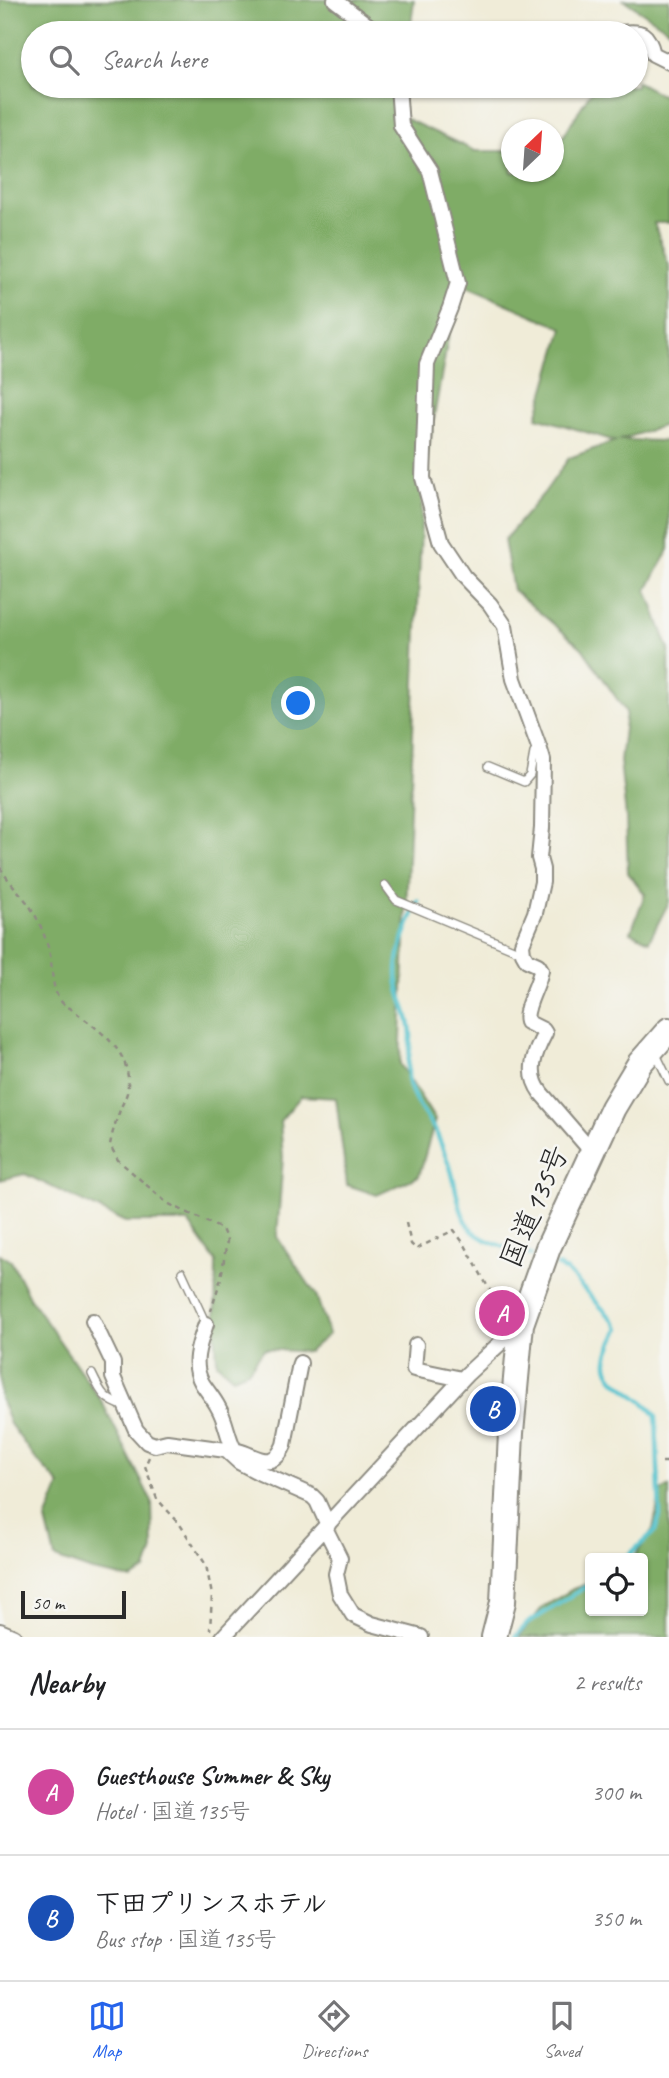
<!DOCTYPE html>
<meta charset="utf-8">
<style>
body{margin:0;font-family:Caveat,"Klee One",sans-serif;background:#f2f2f2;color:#202124}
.controls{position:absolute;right:21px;bottom:21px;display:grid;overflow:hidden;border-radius:7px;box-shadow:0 2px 5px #0004}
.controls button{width:63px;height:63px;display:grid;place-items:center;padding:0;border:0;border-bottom:2px solid #e0e0e0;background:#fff;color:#202124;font:35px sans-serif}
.compass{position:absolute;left:501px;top:119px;width:63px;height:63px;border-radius:50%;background:#fff;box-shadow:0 2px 5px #0004;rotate:25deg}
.scale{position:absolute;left:21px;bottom:18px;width:105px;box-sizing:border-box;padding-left:7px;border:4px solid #2b2b2b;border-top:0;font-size:19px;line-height:24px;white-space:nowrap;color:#2b2b2b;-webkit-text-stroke:5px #f6f6f2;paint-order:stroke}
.you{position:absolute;left:299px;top:704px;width:24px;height:24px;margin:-18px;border:5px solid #fff;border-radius:50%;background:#1a73e8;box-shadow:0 0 0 10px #1a73e833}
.badge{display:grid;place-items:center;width:46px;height:46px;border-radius:50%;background:#2563eb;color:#fff;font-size:23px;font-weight:700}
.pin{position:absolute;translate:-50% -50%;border:4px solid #fff;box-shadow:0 2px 7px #0006}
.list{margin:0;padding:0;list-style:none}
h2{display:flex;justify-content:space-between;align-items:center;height:91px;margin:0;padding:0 28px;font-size:30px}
h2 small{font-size:23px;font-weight:400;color:#757577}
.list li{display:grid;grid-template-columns:46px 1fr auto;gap:21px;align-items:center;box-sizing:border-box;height:126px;padding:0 28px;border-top:2px solid #e0e0e0}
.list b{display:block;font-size:26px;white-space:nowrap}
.list p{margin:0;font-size:23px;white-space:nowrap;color:#757577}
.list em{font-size:23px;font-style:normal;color:#757577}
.icon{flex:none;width:38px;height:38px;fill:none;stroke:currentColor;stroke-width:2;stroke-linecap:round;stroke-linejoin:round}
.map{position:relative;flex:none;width:669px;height:1637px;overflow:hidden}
.search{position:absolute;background:#fff;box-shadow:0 2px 5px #0004;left:21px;right:21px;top:21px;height:77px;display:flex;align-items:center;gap:18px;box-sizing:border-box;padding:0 24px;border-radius:38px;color:#757577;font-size:26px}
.sheet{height:343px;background:#fff}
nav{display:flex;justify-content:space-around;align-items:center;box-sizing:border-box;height:98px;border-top:2px solid #e0e0e0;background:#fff;font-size:19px;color:#757577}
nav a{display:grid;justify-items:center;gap:4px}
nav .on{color:#2563eb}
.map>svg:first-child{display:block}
</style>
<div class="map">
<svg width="669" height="1637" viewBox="0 0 669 1637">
<rect width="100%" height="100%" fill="#f6f6f2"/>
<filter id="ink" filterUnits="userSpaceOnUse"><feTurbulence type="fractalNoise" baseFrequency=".0143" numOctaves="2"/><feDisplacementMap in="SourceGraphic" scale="14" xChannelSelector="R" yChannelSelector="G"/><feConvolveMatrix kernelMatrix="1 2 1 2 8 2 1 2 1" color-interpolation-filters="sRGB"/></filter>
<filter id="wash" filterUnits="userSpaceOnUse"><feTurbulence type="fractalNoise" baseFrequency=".00686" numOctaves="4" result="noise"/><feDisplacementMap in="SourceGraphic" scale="28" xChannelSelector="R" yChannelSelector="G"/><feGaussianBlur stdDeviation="1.57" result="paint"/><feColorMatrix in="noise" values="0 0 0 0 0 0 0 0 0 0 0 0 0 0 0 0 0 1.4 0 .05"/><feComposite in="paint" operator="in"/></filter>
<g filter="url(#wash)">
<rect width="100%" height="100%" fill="#f0ecd8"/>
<path fill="#7fac66" stroke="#556c48" stroke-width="2" d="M0 0H414L410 33H33V86H404L400 116 475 151H511L512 172H554V151L590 93 600 86H636V81L669 99V223H654L669 266V424L619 440 667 441 669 453V549L647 590 669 650V902L649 941 631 932 645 894 628 873 626 817 620 761 626 712 582 648 513 590 504 540 544 493 569 458 615 441 537 417 563 328 458 283 423 478 400 1064 435 1120 419 1176 377 1195 347 1185 336 1098 301 1096 280 1121 283 1157 277 1237 316 1295 329 1334 308 1352 264 1349 248 1371 233 1377 217 1363 215 1326 216 1262 188 1222H125L25 1174 0 1180Z
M624 0H669V30Z
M0 1254 11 1261 29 1297 102 1402 152 1502 153 1550 146 1570 132 1579 92 1571 55 1558 46 1520 60 1485 35 1458 10 1424 0 1398Z
M669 1487V1637H519L542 1608 573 1589 590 1583V1611H643V1558H634L653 1529 661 1491Z"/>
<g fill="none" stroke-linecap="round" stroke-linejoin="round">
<path stroke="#56c3ce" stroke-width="4.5" d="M418 901C408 927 393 955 398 984 401 1002 411 1017 411 1036 411 1052 405 1067 409 1083 413 1100 426 1116 435 1130 441 1143 446 1157 451 1170 457 1189 459 1221 476 1234 491 1245 514 1249 531 1255
M558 1266 568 1272 615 1322 619 1329C615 1338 608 1350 607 1360 604 1385 646 1396 656 1417L660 1516 655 1531 626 1558
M515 1637 528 1623 590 1584"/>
</g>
</g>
<g filter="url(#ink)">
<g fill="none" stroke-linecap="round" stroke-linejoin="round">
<defs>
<path id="lane" d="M488 767 524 782 530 775 534 753 540 750
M385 885 396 900 523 953
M656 1054 669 1081
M182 1272 206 1324
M92 1374C101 1393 104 1400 126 1407"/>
<path id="street" d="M335 0 378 33
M621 33C642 30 648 33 653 54L669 62
M398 86 401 126 430 171 458 283 450 308 427 364 423 478 441 543 463 576 490 604 505 626 514 679 540 750 543 760 542 828 539 858 542 869V882L535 913 522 944 523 953 527 960 538 965 541 970C539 986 523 1008 527 1022L543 1030 545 1033C534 1054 526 1073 541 1093L592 1152
M93 1321 113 1363V1377L136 1430 147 1442 155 1445 167 1442 226 1450C250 1447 270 1478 284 1445L300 1363
M206 1324C199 1344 191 1364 202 1383 207 1391 214 1399 218 1407 226 1420 227 1436 234 1449
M416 1345 414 1369 462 1379
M226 1450 239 1462 260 1473 312 1496 317 1501 328 1525
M325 1528 340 1558 336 1574 340 1594 353 1615 372 1624 421 1637
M0 1631 14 1637
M223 1637 467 1374 521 1324"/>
<path id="highway" d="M494 1637 503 1602 511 1433 521 1324 548 1248 613 1108 640 1063 669 1030"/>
</defs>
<use href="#lane" stroke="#8e8c82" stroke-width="10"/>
<use href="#street" stroke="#8e8c82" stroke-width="18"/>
<use href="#highway" stroke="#8e8c82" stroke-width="28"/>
<path stroke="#8e8c82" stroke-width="2.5" stroke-dasharray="5 5" stroke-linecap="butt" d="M0 867C7 880 17 889 26 901 37 915 44 933 49 950 54 970 49 999 70 1008 98 1030 135 1051 127 1093 125 1100 121 1106 119 1113 115 1123 112 1134 110 1145L118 1160 167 1203 222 1229 227 1241 221 1278 211 1311
M406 1223 411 1244 416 1249 454 1230 465 1245 489 1289 507 1305
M149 1457 145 1466 157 1499 179 1523 206 1565 212 1595 210 1630
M662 1462H669"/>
<use href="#lane" stroke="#fff" stroke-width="7"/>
<use href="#street" stroke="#fff" stroke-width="14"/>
<use href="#highway" stroke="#fff" stroke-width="24"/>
</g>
</g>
<g text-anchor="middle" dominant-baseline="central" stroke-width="5" stroke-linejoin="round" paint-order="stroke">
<g font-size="30" fill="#2b2b2b" stroke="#f6f6f2">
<text transform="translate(534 1206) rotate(-67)">国道135号</text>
</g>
</g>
</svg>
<div class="controls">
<button><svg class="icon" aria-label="locate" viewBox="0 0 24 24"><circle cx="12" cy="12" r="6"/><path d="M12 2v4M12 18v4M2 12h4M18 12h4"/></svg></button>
</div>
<svg class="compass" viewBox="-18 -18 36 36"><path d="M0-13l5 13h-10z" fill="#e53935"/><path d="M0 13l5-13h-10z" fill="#757577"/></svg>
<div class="scale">50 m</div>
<div class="you"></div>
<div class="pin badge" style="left:502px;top:1313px;background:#d1479c">A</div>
<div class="pin badge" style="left:493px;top:1409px;background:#1a4fb4">B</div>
<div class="search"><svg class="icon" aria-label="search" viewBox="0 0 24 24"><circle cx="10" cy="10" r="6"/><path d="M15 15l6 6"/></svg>Search here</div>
</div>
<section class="sheet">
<h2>Nearby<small>2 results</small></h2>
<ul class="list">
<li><span class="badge" style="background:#d1479c">A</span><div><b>Guesthouse Summer &amp; Sky</b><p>Hotel · 国道135号</p></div><em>300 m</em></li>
<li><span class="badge" style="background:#1a4fb4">B</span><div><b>下田プリンスホテル</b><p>Bus stop · 国道135号</p></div><em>350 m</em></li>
</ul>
</section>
<nav>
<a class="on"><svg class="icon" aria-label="map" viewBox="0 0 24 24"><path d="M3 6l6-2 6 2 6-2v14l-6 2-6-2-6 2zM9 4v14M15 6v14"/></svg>Map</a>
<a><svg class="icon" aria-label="directions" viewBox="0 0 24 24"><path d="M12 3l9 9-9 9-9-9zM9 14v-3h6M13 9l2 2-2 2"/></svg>Directions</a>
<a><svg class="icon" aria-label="saved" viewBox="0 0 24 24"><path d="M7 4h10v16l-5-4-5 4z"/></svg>Saved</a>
</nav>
